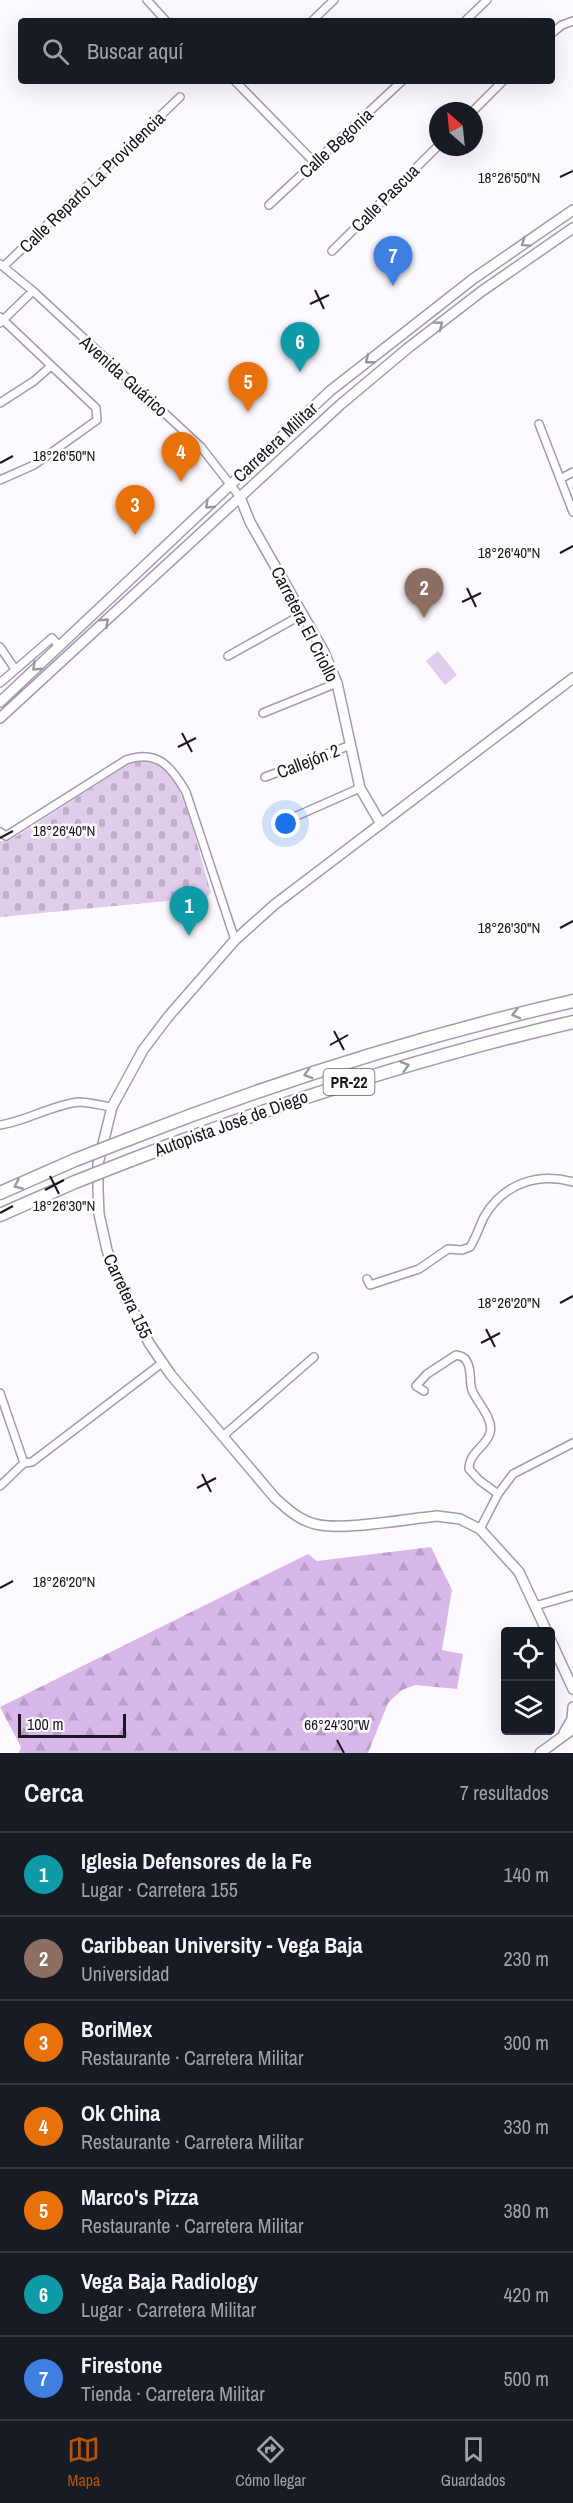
<!DOCTYPE html>
<html lang="es">
<meta charset="utf-8">
<style>
body{margin:0;font-family:"Archivo Narrow",sans-serif;background:#242831;color:#f1f3f6}
.controls{position:absolute;right:18px;bottom:18px;display:grid;overflow:hidden;border-radius:6px;box-shadow:0 6px 24px #0002}
.controls button{width:54px;height:54px;display:grid;place-items:center;padding:0;border:0;border-bottom:2px solid #363941;background:#171b24;color:#f1f3f6;font:30px sans-serif}
.compass{position:absolute;left:429px;top:102px;width:54px;height:54px;border-radius:50%;background:#171b24;box-shadow:0 6px 24px #0002;rotate:333deg}
.scale{position:absolute;left:18px;bottom:15px;width:108px;box-sizing:border-box;padding-left:6px;border:3px solid #1c171f;border-top:0;font-size:16px;line-height:21px;white-space:nowrap;color:#1c171f;-webkit-text-stroke:4px #fff;paint-order:stroke}
.you{position:absolute;left:286px;top:824px;width:21px;height:21px;margin:-15px;border:4px solid #fff;border-radius:50%;background:#1a73e8;box-shadow:0 0 0 9px #1a73e833}
.badge{display:grid;place-items:center;width:39px;height:39px;border-radius:50%;background:#b45309;color:#fff;font-size:20px;font-weight:700}
.pin{position:absolute;translate:-50% -50px;filter:drop-shadow(0 2px 3px #0008)}
.pin::after{content:'';position:absolute;top:32px;width:21px;height:18px;background:inherit;clip-path:polygon(0 0,100% 0,50% 100%)}
.list{margin:0;padding:0;list-style:none}
h2{display:flex;justify-content:space-between;align-items:center;height:78px;margin:0;padding:0 24px;font-size:26px}
h2 small{font-size:20px;font-weight:400;color:#9ea1a6}
.list li{display:grid;grid-template-columns:39px 1fr auto;gap:18px;align-items:center;box-sizing:border-box;height:84px;padding:0 24px;border-top:2px solid #363941}
.list b{display:block;font-size:22px;white-space:nowrap}
.list p{margin:0;font-size:20px;white-space:nowrap;color:#9ea1a6}
.list em{font-size:20px;font-style:normal;color:#9ea1a6}
.icon{flex:none;width:33px;height:33px;fill:none;stroke:currentColor;stroke-width:2;stroke-linecap:round;stroke-linejoin:round}
.map{position:relative;flex:none;width:573px;height:1753px;overflow:hidden}
.search{position:absolute;background:#171b24;box-shadow:0 6px 24px #0002;left:18px;right:18px;top:18px;height:66px;display:flex;align-items:center;gap:15px;box-sizing:border-box;padding:0 21px;border-radius:6px;color:#9ea1a6;font-size:22px}
.sheet{height:666px;background:#171b24}
nav{display:flex;justify-content:space-around;align-items:center;box-sizing:border-box;height:84px;border-top:2px solid #363941;background:#171b24;font-size:16px;color:#9ea1a6}
nav a{display:grid;justify-items:center;gap:3px}
nav .on{color:#b45309}
.map>svg:first-child{display:block}
</style>
<div class="map">
<svg width="573" height="1753" viewBox="0 0 573 1753">
<defs>
<pattern id="forest-firs" width="22" height="20" patternUnits="userSpaceOnUse" patternTransform="scale(1.5)"><rect width="22" height="20" fill="#d8b8ea"/><path d="M5 1l3.5 6h-7zM16 11l3.5 6h-7z" fill="#b99dc8"/></pattern>
<pattern id="cemetery-stones" width="16" height="16" patternUnits="userSpaceOnUse" patternTransform="scale(1.5)"><rect width="16" height="16" fill="#e0cceb"/><path d="M2 7V4a2 2 0 0 1 4 0v3zM10 15v-3a2 2 0 0 1 4 0v3z" fill="#c0aec9"/></pattern>
</defs>
<rect width="100%" height="100%" fill="#fdfaff"/>
<path fill="#e0cceb" d="M438 651 457 675 445 685 426 661Z"/>
<path fill="url(#forest-firs)" d="M431 1547 452 1590 442 1650 463 1654 457 1689 415 1685 402 1690 388 1703 368 1753H19L21 1747 0 1707 308 1554 317 1561Z"/>
<path fill="url(#cemetery-stones)" d="M141 760C152 762 162 765 170 774 185 791 203 866 211 892L208 897 0 917V841H7L17 836 121 769 133 762Z"/>
<g fill="none" stroke-linecap="round" stroke-linejoin="round">
<defs>
<path id="street" d="M147 0 166 21
M312 21 334 0
M465 21 487 0
M552 33 562 25 573 21
M235 81 315 163
M473 111 503 81
M269 205 402 81
M332 251 438 146
M0 264 33 291 201 447 240 497
M4 266 180 97
M0 317 96 408 97 420 34 465 0 480
M0 323 33 291
M0 403 34 381 51 366
M539 424 573 512
M560 479 573 472
M0 647 15 669
M228 656 303 614
M0 683 52 638 59 646
M263 713 337 683
M265 777 351 745
M283 822 360 788
M0 832 6 836 126 760C157 749 171 766 186 792L235 940
M0 1125C27 1121 51 1105 79 1102 89 1102 102 1106 112 1107
M367 1279 370 1285 419 1269 448 1249 462 1250 470 1247C476 1238 479 1227 484 1217 503 1184 537 1172 573 1182
M424 1391 416 1386 427 1374 456 1355C461 1356 465 1357 467 1362 472 1370 469 1381 472 1390 477 1403 494 1418 490 1433 486 1447 469 1452 469 1469L479 1480 498 1494
M0 1393 24 1463
M223 1436 314 1357
M24 1463 32 1462 162 1363
M0 1486 24 1463
M480 1529 498 1494 513 1474 573 1443
M535 1606 573 1595"/>
<path id="secondary" d="M240 497 250 522 324 652 337 683 360 788 381 824
M0 702 330 391 473 279 573 210
M0 718 340 405 408 348 482 291 573 228
M547 1632 519 1572 480 1529 460 1519 437 1516C407 1519 342 1531 315 1524 299 1520 287 1509 275 1498L171 1375 149 1343 116 1276 107 1250 99 1214 98 1190V1164L112 1107 143 1050 168 1017 235 940 274 905 573 678
M550 1639 573 1689
M564 1733 572 1719 573 1707
M540 1753 573 1729"/>
<path id="highway" d="M129 1139C274 1082 421 1036 573 1001
M131 1160C276 1104 422 1057 573 1022
M0 1193 75 1160
M0 1215 75 1182"/>
</defs>
<use href="#street" stroke="#a798af" stroke-width="10"/>
<use href="#secondary" stroke="#a798af" stroke-width="12"/>
<use href="#highway" stroke="#a798af" stroke-width="15"/>
<use href="#street" stroke="#fff" stroke-width="7"/>
<use href="#secondary" stroke="#fff" stroke-width="9"/>
<use href="#highway" stroke="#fff" stroke-width="12"/>
<defs>
<path id="highway-bridge" d="M75 1160 129 1139
M75 1182 131 1160"/>
</defs>
<use href="#highway-bridge" stroke="#a798af" stroke-width="15" stroke-linecap="butt"/>
<use href="#highway-bridge" stroke="#fff" stroke-width="12"/>
</g>
<defs><path id="oneway-chevron" d="M-2-3.5L2.5 0L-2 3.5" fill="none" stroke-width="1.6" stroke-linecap="round" stroke-linejoin="round" transform="scale(1.5)"/></defs>
<g stroke="#99979a">
<use href="#oneway-chevron" transform="translate(525 243) rotate(145)"/>
<use href="#oneway-chevron" transform="translate(439 325) rotate(-37)"/>
<use href="#oneway-chevron" transform="translate(369 360) rotate(142)"/>
<use href="#oneway-chevron" transform="translate(209 505) rotate(137)"/>
<use href="#oneway-chevron" transform="translate(105 622) rotate(-43)"/>
<use href="#oneway-chevron" transform="translate(36 667) rotate(136)"/>
<use href="#oneway-chevron" transform="translate(516 1014) rotate(166)"/>
<use href="#oneway-chevron" transform="translate(405 1066) rotate(-16)"/>
<use href="#oneway-chevron" transform="translate(308 1074) rotate(163)"/>
<use href="#oneway-chevron" transform="translate(18 1185) rotate(156)"/>
</g>
<path fill="none" stroke="#1c171f" stroke-width="2" d="M560 177 573 171M315 290 324 309M310 304 329 295M0 463 13 456M560 553 573 546M467 588 476 607M462 602 481 593M182 733 192 752M178 747 196 738M0 838 13 831M560 928 573 921M334 1031 344 1050M330 1045 348 1035M50 1176 59 1194M45 1190 64 1180M0 1213 13 1206M560 1303 573 1296M486 1329 495 1347M481 1343 500 1333M202 1474 211 1492M197 1488 216 1478M0 1588 13 1581M337 1740 344 1753"/>
<g text-anchor="middle" dominant-baseline="central" stroke-width="5" stroke-linejoin="round" paint-order="stroke">
<rect fill="#fff" stroke="#605d62" stroke-width="1.5" x="323.5" y="1069" width="51" height="26" rx="4.5"/>
<g font-size="16" font-weight="bold" fill="#1c171f">
<text x="349" y="1082">PR-22</text>
</g>
<g font-size="18" fill="#1c171f" stroke="#fff">
<text transform="translate(336 143) rotate(-43)">Calle Begonia</text>
<text transform="translate(92 182) rotate(-44)">Calle Reparto La Providencia</text>
<text transform="translate(385 198) rotate(-45)">Calle Pascua</text>
<text transform="translate(124 376) rotate(42)">Avenida Guárico</text>
<text transform="translate(275 442) rotate(-43)">Carretera Militar</text>
<text transform="translate(305 624) rotate(63)">Carretera El Criollo</text>
<text transform="translate(308 761) rotate(-21)">Callejón 2</text>
<text transform="translate(231 1123) rotate(-20)">Autopista José de Diego</text>
<text transform="translate(128 1296) rotate(65)">Carretera 155</text>
</g>
</g>
<g font-size="15" text-anchor="middle" fill="#1c171f" stroke="#fff" stroke-width="5" stroke-linejoin="round" paint-order="stroke">
<text x="509" y="183">18°26'50"N</text>
<text x="64" y="461">18°26'50"N</text>
<text x="509" y="558">18°26'40"N</text>
<text x="64" y="836">18°26'40"N</text>
<text x="509" y="933">18°26'30"N</text>
<text x="64" y="1211">18°26'30"N</text>
<text x="509" y="1308">18°26'20"N</text>
<text x="64" y="1587">18°26'20"N</text>
<text x="337" y="1730">66°24'30"W</text>
</g>
</svg>
<div class="controls">
<button><svg class="icon" aria-label="locate" viewBox="0 0 24 24"><circle cx="12" cy="12" r="6"/><path d="M12 2v4M12 18v4M2 12h4M18 12h4"/></svg></button>
<button><svg class="icon" aria-label="layers" viewBox="0 0 24 24"><path d="M12 4l9 5-9 5-9-5zM3 14l9 5 9-5"/></svg></button>
</div>
<svg class="compass" viewBox="-18 -18 36 36"><path d="M0-13l5 13h-10z" fill="#e53935"/><path d="M0 13l5-13h-10z" fill="#9ea1a6"/></svg>
<div class="scale">100 m</div>
<div class="you"></div>
<div class="pin badge" style="left:189px;top:936px;background:#0f9aa8">1</div>
<div class="pin badge" style="left:424px;top:618px;background:#8d6e63">2</div>
<div class="pin badge" style="left:135px;top:535px;background:#e8710a">3</div>
<div class="pin badge" style="left:181px;top:482px;background:#e8710a">4</div>
<div class="pin badge" style="left:248px;top:412px;background:#e8710a">5</div>
<div class="pin badge" style="left:300px;top:372px;background:#0f9aa8">6</div>
<div class="pin badge" style="left:393px;top:286px;background:#3f7fe0">7</div>
<div class="search"><svg class="icon" aria-label="search" viewBox="0 0 24 24"><circle cx="10" cy="10" r="6"/><path d="M15 15l6 6"/></svg>Buscar aquí</div>
</div>
<section class="sheet">
<h2>Cerca<small>7 resultados</small></h2>
<ul class="list">
<li><span class="badge" style="background:#0f9aa8">1</span><div><b>Iglesia Defensores de la Fe</b><p>Lugar · Carretera 155</p></div><em>140 m</em></li>
<li><span class="badge" style="background:#8d6e63">2</span><div><b>Caribbean University - Vega Baja</b><p>Universidad</p></div><em>230 m</em></li>
<li><span class="badge" style="background:#e8710a">3</span><div><b>BoriMex</b><p>Restaurante · Carretera Militar</p></div><em>300 m</em></li>
<li><span class="badge" style="background:#e8710a">4</span><div><b>Ok China</b><p>Restaurante · Carretera Militar</p></div><em>330 m</em></li>
<li><span class="badge" style="background:#e8710a">5</span><div><b>Marco's Pizza</b><p>Restaurante · Carretera Militar</p></div><em>380 m</em></li>
<li><span class="badge" style="background:#0f9aa8">6</span><div><b>Vega Baja Radiology</b><p>Lugar · Carretera Militar</p></div><em>420 m</em></li>
<li><span class="badge" style="background:#3f7fe0">7</span><div><b>Firestone</b><p>Tienda · Carretera Militar</p></div><em>500 m</em></li>
</ul>
</section>
<nav>
<a class="on"><svg class="icon" aria-label="map" viewBox="0 0 24 24"><path d="M3 6l6-2 6 2 6-2v14l-6 2-6-2-6 2zM9 4v14M15 6v14"/></svg>Mapa</a>
<a><svg class="icon" aria-label="directions" viewBox="0 0 24 24"><path d="M12 3l9 9-9 9-9-9zM9 14v-3h6M13 9l2 2-2 2"/></svg>Cómo llegar</a>
<a><svg class="icon" aria-label="saved" viewBox="0 0 24 24"><path d="M7 4h10v16l-5-4-5 4z"/></svg>Guardados</a>
</nav>
